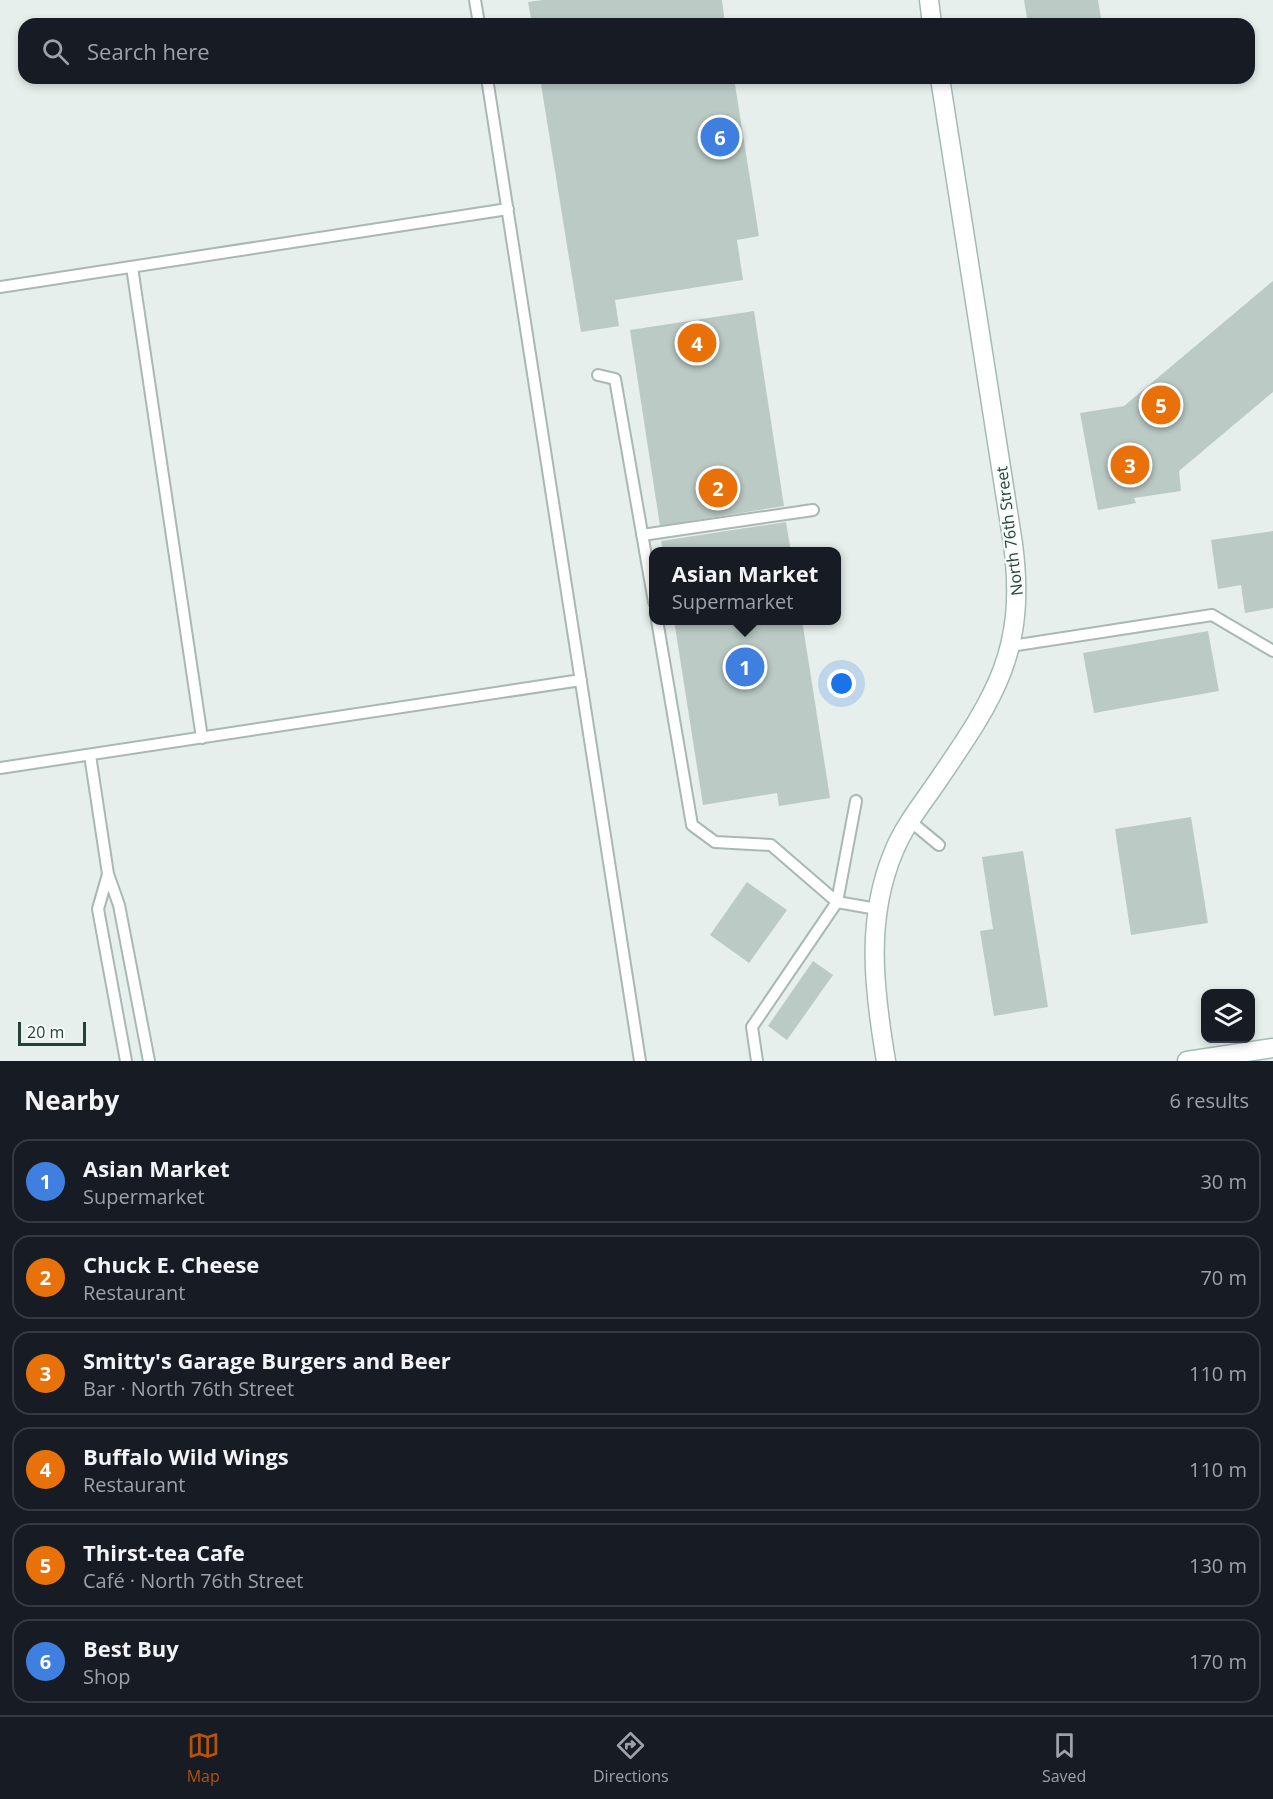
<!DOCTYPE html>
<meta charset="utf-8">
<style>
body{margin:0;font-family:"Open Sans",sans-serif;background:#20242c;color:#f1f3f6}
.controls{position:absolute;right:18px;bottom:18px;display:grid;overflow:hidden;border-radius:12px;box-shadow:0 3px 9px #0003}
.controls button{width:54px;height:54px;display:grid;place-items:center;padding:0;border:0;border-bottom:2px solid #363941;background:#171b24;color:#f1f3f6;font:30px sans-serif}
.scale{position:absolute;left:18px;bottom:15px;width:68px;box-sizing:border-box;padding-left:6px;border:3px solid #24423a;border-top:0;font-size:16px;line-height:21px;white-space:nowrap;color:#24423a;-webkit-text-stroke:4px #f7fbf9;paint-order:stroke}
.you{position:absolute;left:842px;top:684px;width:21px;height:21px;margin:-15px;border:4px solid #fff;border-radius:50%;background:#1a73e8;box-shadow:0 0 0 9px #1a73e833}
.badge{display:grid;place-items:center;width:39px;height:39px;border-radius:50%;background:#b45309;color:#fff;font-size:20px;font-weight:700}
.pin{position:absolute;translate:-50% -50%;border:3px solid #fff;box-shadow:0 2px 6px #0006}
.popup{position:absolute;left:649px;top:547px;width:192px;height:78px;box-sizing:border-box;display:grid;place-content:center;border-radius:12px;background:#171b24;filter:drop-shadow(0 2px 4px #0005);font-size:20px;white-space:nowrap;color:#9ea1a6}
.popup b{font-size:22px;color:#f1f3f6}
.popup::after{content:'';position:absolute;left:50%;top:100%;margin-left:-12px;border:12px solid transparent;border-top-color:#171b24}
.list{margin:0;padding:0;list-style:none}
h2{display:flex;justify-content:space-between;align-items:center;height:78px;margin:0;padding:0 24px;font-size:26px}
h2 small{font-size:20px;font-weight:400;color:#9ea1a6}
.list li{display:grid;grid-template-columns:39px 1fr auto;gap:18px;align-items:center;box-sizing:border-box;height:84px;margin:0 12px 12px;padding:0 12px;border:2px solid #363941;border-radius:18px}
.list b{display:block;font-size:22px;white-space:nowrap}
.list p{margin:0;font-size:20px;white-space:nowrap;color:#9ea1a6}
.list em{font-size:20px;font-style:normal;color:#9ea1a6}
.icon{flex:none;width:33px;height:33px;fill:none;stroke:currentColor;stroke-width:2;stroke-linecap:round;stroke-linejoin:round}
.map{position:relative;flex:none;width:1273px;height:1061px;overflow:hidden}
.search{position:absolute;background:#171b24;box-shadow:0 3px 9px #0003;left:18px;right:18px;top:18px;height:66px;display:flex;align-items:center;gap:15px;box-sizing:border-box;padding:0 21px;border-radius:18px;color:#9ea1a6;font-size:22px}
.sheet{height:654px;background:#171b24}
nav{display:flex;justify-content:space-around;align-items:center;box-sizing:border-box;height:84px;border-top:2px solid #363941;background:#171b24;font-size:16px;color:#9ea1a6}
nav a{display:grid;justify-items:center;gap:3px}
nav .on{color:#b45309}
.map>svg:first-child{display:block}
</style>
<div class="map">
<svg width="1273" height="1061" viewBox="0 0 1273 1061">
<rect width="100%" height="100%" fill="#e6efeb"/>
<path fill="#bbcac4" d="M543 0H722L725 24H532L528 2Z
M1024 0H1098L1102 24H1028Z
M540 78H734L759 236 737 240 743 280 615 300 619 326 581 332Z
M1273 281V392L1179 471 1181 491 1134 498 1136 503 1098 510 1080 413 1124 406Z
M754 311 784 506 660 526 630 330Z
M786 522 791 552H663L661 541Z
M1273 531V608L1245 613 1241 585 1218 589 1211 540Z
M674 620H802L830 798 779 806 777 793 703 805Z
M1208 631 1219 691 1094 713 1083 653Z
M1191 817 1208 923 1131 935 1115 829Z
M1023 851 1048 1007 994 1016 980 931 993 929 982 857Z
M747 882 787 910 749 963 710 935Z
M813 961 833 975 787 1040 768 1026Z"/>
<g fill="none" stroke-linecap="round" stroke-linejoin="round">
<defs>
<path id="lane" d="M475 0 479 24
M487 78 640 1061
M132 267 202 738
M0 287 508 209
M598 375 615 379 654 602
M642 535 813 510
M657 620 692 825 715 842 771 845 837 902
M1011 646 1212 615 1273 651
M90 755 108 874 119 905 149 1061
M0 768 581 680
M910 821 939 845
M108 874 98 909 126 1061
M837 902 856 801
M757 1061 752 1027 837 902 877 909"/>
<path id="secondary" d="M929 0 932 24
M886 1061C874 990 865 919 894 851 904 826 922 804 937 782 995 697 1027 651 1013 544L940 78
M1187 1061 1273 1048"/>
</defs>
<use href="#lane" stroke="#a8b8b2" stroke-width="14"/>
<use href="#secondary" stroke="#a4bbb3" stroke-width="21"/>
<use href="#lane" stroke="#fff" stroke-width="10"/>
<use href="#secondary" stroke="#fff" stroke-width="18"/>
</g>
<g text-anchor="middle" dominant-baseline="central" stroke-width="4.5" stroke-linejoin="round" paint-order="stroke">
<g font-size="16" fill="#24423a" stroke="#f7fbf9">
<text transform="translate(1009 531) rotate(-97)">North 76th Street</text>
</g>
</g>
</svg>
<div class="controls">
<button><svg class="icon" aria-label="layers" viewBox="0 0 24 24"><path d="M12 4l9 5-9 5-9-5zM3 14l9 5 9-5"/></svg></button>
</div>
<div class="scale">20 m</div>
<div class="you"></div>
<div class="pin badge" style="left:745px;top:667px;background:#3f7fe0">1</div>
<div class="popup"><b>Asian Market</b>Supermarket</div>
<div class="pin badge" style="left:718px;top:488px;background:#e8710a">2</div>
<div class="pin badge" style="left:1130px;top:465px;background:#e8710a">3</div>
<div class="pin badge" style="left:697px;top:343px;background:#e8710a">4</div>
<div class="pin badge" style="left:1161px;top:405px;background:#e8710a">5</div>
<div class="pin badge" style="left:720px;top:137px;background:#3f7fe0">6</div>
<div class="search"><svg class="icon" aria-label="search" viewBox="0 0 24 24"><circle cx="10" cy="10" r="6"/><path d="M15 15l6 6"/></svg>Search here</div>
</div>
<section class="sheet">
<h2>Nearby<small>6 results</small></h2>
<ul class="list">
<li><span class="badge" style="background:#3f7fe0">1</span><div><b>Asian Market</b><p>Supermarket</p></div><em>30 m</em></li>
<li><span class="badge" style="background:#e8710a">2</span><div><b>Chuck E. Cheese</b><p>Restaurant</p></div><em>70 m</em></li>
<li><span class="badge" style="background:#e8710a">3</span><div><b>Smitty's Garage Burgers and Beer</b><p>Bar · North 76th Street</p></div><em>110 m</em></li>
<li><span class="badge" style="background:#e8710a">4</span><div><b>Buffalo Wild Wings</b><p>Restaurant</p></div><em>110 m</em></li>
<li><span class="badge" style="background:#e8710a">5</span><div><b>Thirst-tea Cafe</b><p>Café · North 76th Street</p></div><em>130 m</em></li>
<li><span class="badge" style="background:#3f7fe0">6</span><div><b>Best Buy</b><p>Shop</p></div><em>170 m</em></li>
</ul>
</section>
<nav>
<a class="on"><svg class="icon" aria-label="map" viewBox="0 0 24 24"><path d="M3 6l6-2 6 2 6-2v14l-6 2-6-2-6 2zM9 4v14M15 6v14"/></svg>Map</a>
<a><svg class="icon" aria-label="directions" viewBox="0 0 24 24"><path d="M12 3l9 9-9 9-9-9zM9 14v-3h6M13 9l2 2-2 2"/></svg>Directions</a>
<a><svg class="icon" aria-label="saved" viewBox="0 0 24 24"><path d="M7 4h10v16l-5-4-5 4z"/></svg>Saved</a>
</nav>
